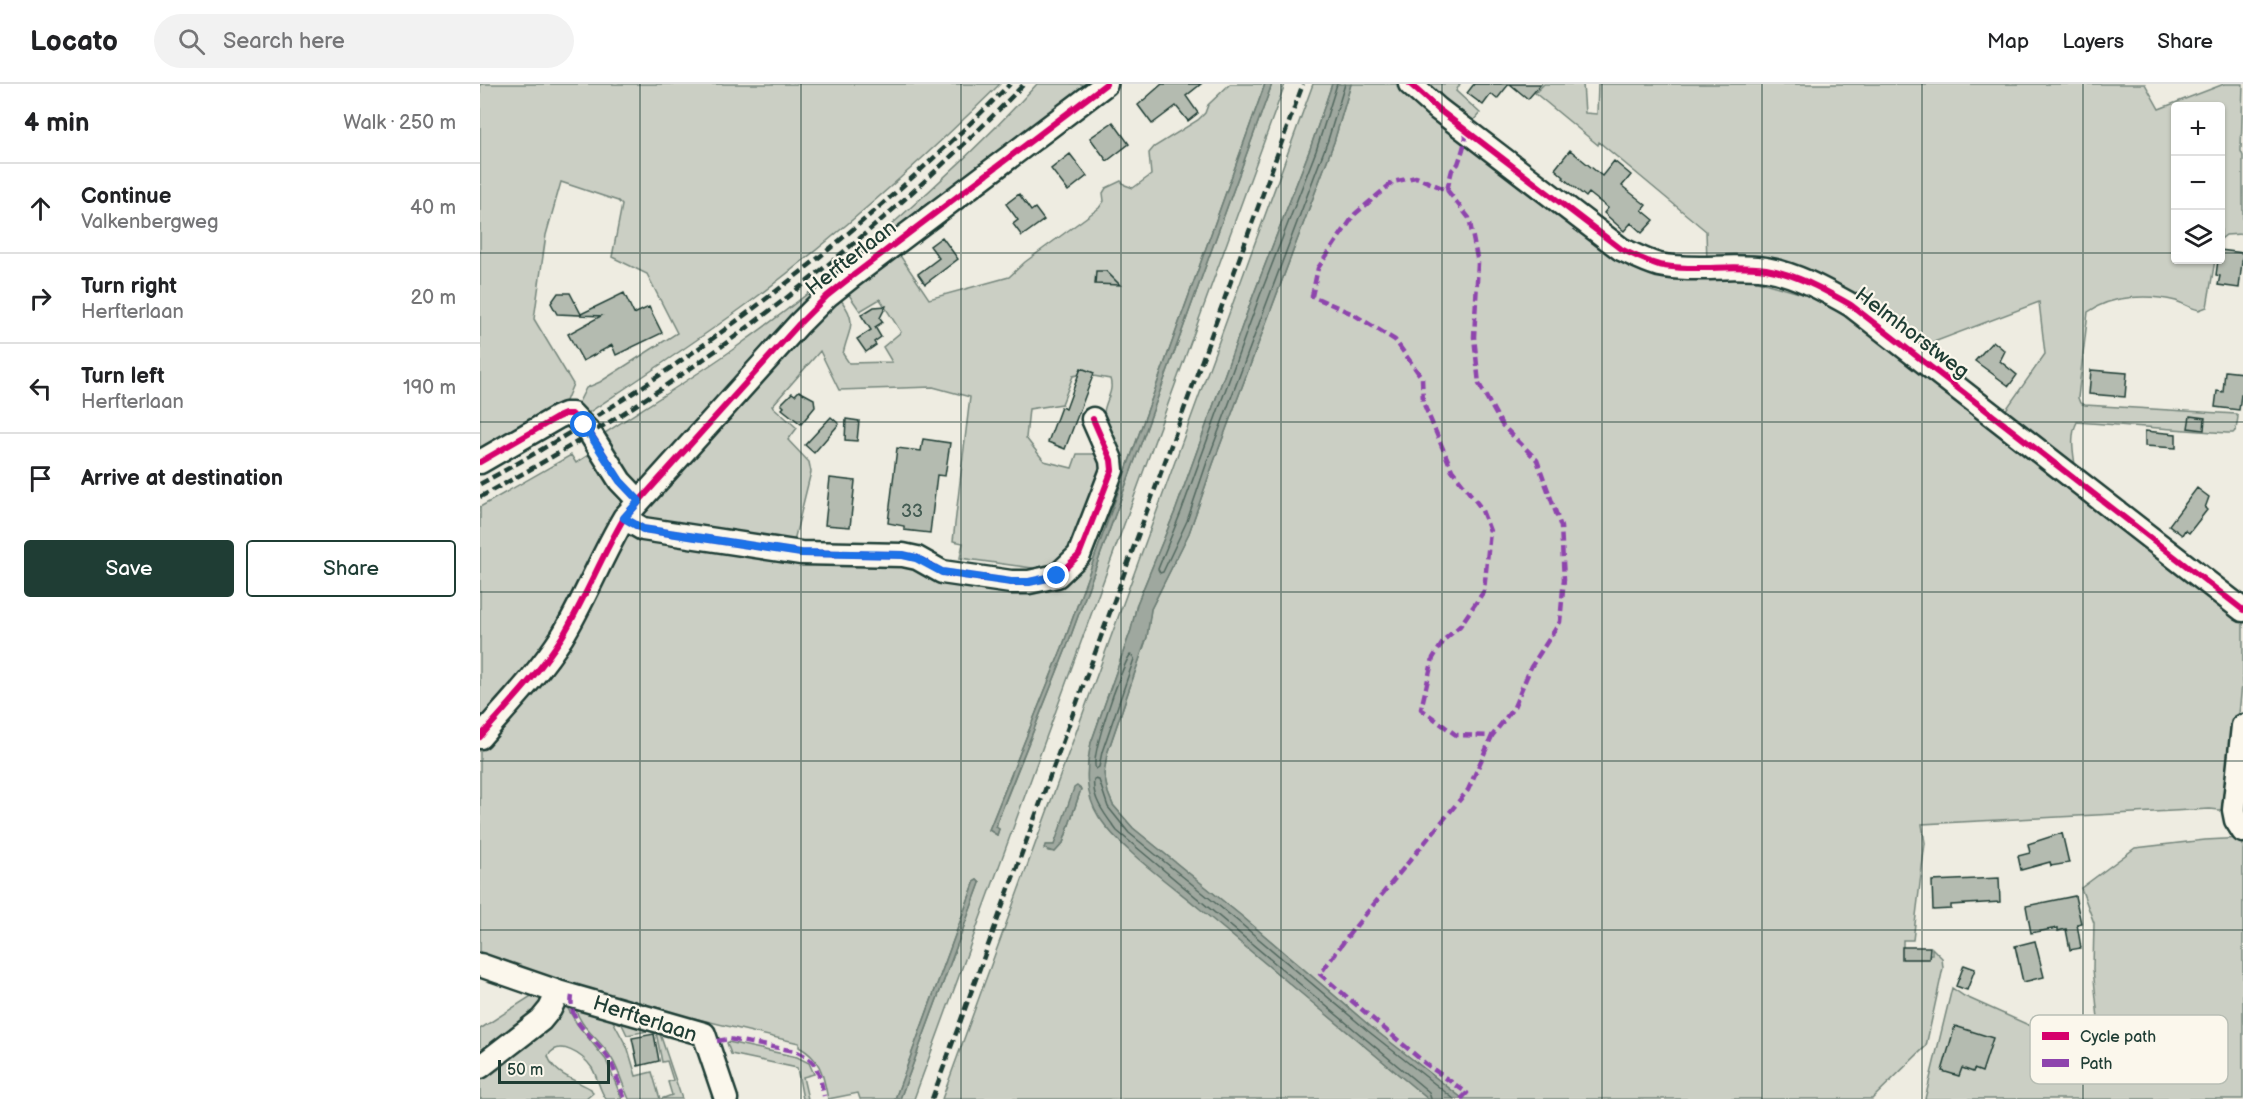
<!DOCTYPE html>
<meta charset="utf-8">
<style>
body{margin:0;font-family:"Balsamiq Sans",sans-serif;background:#f2f2f2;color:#202124}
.controls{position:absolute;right:18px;top:18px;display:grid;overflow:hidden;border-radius:6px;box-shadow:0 2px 4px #0004}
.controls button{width:54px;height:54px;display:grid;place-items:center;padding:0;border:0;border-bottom:2px solid #e0e0e0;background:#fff;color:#202124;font:30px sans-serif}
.scale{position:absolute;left:18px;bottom:15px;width:112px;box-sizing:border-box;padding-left:6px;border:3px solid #1f3d34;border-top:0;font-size:16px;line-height:21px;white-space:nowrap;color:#1f3d34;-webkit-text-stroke:4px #fbf7ec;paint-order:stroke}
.stop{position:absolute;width:18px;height:18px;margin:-14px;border:4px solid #1a73e8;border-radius:50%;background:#fff}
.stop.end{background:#1a73e8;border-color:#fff;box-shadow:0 2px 6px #0008}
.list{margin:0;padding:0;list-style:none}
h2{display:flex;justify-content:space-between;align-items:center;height:78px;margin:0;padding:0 24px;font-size:26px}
h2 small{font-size:20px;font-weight:400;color:#757577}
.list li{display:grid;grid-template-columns:39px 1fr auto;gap:18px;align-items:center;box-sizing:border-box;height:90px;padding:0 24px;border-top:2px solid #e0e0e0}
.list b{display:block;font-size:22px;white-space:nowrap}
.list p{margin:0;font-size:20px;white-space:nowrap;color:#757577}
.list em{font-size:20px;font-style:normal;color:#757577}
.actions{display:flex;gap:12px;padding:18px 24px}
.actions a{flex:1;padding:14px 0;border:2px solid #1f3d34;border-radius:6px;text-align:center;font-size:21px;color:#1f3d34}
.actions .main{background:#1f3d34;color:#fff}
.icon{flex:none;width:33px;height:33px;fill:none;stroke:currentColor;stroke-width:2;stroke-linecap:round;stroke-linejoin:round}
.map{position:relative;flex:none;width:1763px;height:1015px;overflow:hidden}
header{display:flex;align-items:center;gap:36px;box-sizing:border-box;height:84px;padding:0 30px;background:#fff;border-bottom:2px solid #e0e0e0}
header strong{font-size:28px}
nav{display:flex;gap:33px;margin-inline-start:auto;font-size:21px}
.search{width:420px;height:54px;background:#f2f2f2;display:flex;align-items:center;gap:15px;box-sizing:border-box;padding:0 21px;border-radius:33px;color:#757577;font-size:22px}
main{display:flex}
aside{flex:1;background:#fff}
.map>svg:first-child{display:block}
</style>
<header>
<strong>Locato</strong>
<div class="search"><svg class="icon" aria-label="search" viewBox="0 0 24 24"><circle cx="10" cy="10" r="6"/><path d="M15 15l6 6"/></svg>Search here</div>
<nav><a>Map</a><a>Layers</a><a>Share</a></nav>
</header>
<main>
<aside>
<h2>4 min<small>Walk · 250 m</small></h2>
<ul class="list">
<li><svg class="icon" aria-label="ahead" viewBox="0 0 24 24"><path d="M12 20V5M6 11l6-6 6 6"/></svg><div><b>Continue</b><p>Valkenbergweg</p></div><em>40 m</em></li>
<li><svg class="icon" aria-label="right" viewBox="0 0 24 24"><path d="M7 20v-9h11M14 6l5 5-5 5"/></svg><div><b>Turn right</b><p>Herfterlaan</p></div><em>20 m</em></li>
<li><svg class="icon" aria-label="left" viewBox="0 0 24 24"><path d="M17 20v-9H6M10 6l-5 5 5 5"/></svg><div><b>Turn left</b><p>Herfterlaan</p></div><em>190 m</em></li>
<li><svg class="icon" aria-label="arrive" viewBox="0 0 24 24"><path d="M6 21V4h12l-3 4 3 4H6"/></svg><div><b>Arrive at destination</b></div></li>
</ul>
<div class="actions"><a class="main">Save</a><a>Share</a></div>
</aside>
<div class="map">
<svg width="1763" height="1015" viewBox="0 0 1763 1015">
<rect width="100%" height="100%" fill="#eeece1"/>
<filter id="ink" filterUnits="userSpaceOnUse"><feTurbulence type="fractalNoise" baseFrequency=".0167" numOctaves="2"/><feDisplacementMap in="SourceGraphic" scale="12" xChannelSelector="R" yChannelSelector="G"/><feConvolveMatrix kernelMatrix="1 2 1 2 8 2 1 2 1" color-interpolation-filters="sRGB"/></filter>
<g filter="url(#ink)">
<path fill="#cbcfc4" stroke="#75867c" stroke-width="1.5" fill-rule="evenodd" d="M0 0H520C442 77 361 149 274 215 219 256 162 293 105 331L97 322 106 304 120 298 197 249 167 190 132 173 142 121 138 117 81 98 66 151 54 235 93 300 83 324 0 373Z
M557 0H618L468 113 157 405 123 361 130 356 125 349C169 320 213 294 255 264 360 189 470 95 557 0Z
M750 0H785L582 564 509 746 517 751 519 745 516 743 518 736 586 565 792 0H805L434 1015H420L500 799 497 796 495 797 415 1015H380L378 1009 348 1015C343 991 342 976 319 963V959C212 934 105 909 0 873V665L74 577 116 499 148 447 298 471 357 476 434 479 451 491 526 503H557L584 493 608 469 638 385C638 367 626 351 624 333 622 320 635 309 630 295L602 290 593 292 582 320 549 325 546 354 564 377 592 384 597 370H614L622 374 626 384 593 471C581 486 570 490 551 490L552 484 480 474 483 459 473 457 490 313 453 303 359 306 340 267 292 322 317 344 308 356 329 378 331 388 313 461 156 435 196 383 297 272 361 216C379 240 368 245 363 270L369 279 412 278 403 263 421 248 400 215 380 227 365 205 417 167 449 215 529 193 545 178 619 124 624 117 623 109 626 104 641 97 645 101 653 104 671 91 669 69 674 63 718 36 725 29 728 21Z
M833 0H852L830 65 773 212 696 425 657 520 651 546 611 659C601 711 611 718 641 758L948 1015H462ZM601 705 583 759 575 768 568 767 566 761H574Z
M871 0H920L1123 158 1270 195 1330 212 1378 237 1763 536V591L1749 727 1730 725 1442 740 1445 759 1433 856H1423V871L1452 870V864L1462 874 1463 884 1446 962 1392 1015H983L891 943 764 834 653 744 633 721 628 709 624 690 627 670 667 553 671 525 709 449 733 380 854 58Z
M937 0H980L976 7 1000 29 988 43Z
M1064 0H1103L1105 29 1117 30 1118 0H1665L1679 25 1744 0H1763L1761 67 1763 72V149L1761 150 1746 151 1741 155 1740 22H1696V176H1735L1727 223 1719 226C1711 224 1704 220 1696 217 1669 210 1632 211 1608 228L1598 314 1600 319 1605 321 1756 330 1758 333 1756 346 1753 349H1747L1597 338C1590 352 1593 366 1595 381L1525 327 1565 270 1559 218 1441 263 1371 215 1227 178 1226 147 1119 58 1118 61 1055 9Z
M116 366 147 414 90 526 0 646V423L91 371 96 379Z
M1763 754V1015H1445L1472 904 1484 912 1622 974 1613 885 1614 839 1601 804 1655 764 1725 756Z
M59 907 69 916 0 978V945Z
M84 918 97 940 126 976 142 1015H126C119 1005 118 994 112 984 103 971 79 954 68 972 74 991 96 996 111 1005L113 1009 106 1015H0V989Z
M95 920 127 926 148 965 156 992 172 988 180 1015H149C143 1002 139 987 132 975 122 956 97 943 95 920Z
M139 934 177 941 202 1015H181L192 1011 188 998 193 996 187 977 182 978 176 948 173 946 147 951Z
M248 958 317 973 329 979 334 990 323 993 328 1015H323L317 984 251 970 247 959Z"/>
<path fill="#9fa89f" stroke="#6c7d74" stroke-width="1.5" d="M785 0H792L586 565 518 735 516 743 519 745 517 751 509 746 582 564Z
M852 0H871L854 58 733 380 709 449 671 525 667 553 627 670 624 690 628 709 633 721 653 744 764 834 891 943 983 1015H948C872 952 796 888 720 825 690 800 640 765 619 733 604 710 606 684 611 659L651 546 657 520 696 425 773 212 830 65Z
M597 702 601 705 583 759 575 768 564 765 565 761H574L594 704Z
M497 796 500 799 420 1015H415L495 797Z"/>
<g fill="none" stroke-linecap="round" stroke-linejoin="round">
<path stroke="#52685f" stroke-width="1.5" d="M857 0 836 67 779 214 701 428 678 485 680 489 683 488 707 437 727 378 848 56 865 0
M650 571 653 572 654 575 622 668 619 683 616 685C609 675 641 584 650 571Z
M951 1015 949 1008 637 747C626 732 611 714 614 695L619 696 628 723 649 749 760 839 888 947 974 1015"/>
</g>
<path fill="#b4bbb0" stroke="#1f3d34" stroke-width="1.5" d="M682 0H721L706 12 718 29 708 37 696 22 672 40 658 21Z
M994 0H1029L1017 15 1011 10 1003 21 987 9Z
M1030 0H1061L1048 15Z
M633 38 649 60 627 77 610 54Z
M1090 66 1122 92 1134 77 1151 91 1142 102 1166 121 1162 126 1174 136 1162 149 1151 139 1144 147 1124 129 1128 124 1109 109 1106 113 1083 94 1084 93 1075 85Z
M590 70 607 92 588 107 571 85Z
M539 110 551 127 555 124 564 136 542 152 533 140 538 136 526 120Z
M462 153 478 175 445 200 438 190 459 174 450 162Z
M1740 166 1763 169 1759 204 1738 201 1740 192 1736 191 1738 176H1740Z
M616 187H626L640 201 615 200Z
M78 209H90L101 230 144 209 154 230 169 223 182 249 136 271 132 261 103 277 88 250 121 232 77 230 71 219Z
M406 222 400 234 403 238 395 243 401 253 394 258 396 261 386 268 377 255 391 246 381 231 394 223Z
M1513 257 1525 267 1520 277 1537 291 1529 302 1495 277Z
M601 284 614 289 585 365 568 358 581 323 586 325Z
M1611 286 1647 289 1645 313 1609 310Z
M1745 287 1763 289V311H1761L1759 326 1735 323 1737 307 1743 308Z
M319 307 334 315 335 323 321 340 302 325 304 323 301 320 312 309 315 311Z
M1710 332 1725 334 1724 346 1708 344Z
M351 333 359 340 334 369 325 361Z
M366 335 379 337 377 357 365 356Z
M1665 347 1696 350V364L1665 362Z
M443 355 470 359 465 392 457 391 450 449 424 446V442L408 439 417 364 441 367Z
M350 394 375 397 370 443 345 441Z
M1717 404 1729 413 1725 424 1727 426 1709 449 1705 446 1702 451 1689 441Z
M1582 749 1589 779 1571 782 1570 778 1541 786 1538 772 1550 769 1548 760Z
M1519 794 1520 818 1471 821V825L1453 826 1452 797Z
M1595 812 1601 839 1597 840 1601 864 1590 866 1586 845 1578 847V844L1551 849 1546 822Z
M1555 857 1564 893 1543 898 1535 862Z
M1422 863H1450L1449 875H1422Z
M1484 881 1495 885 1487 906 1476 902Z
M1475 942 1513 954 1502 988 1494 985 1493 988 1482 984 1479 992 1462 987Z
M174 950 179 977 158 982 152 954Z"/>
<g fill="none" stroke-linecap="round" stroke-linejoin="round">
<defs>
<path id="minor" d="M930 0 958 25 1141 165C1154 171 1165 177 1179 181 1214 188 1251 180 1286 185 1316 190 1344 206 1371 221L1763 526
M0 378 78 333 85 330H92L110 349 140 397 159 417
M144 434 163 445 321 469 423 471 437 474 462 488 531 498H549L577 492 599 471 632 386 631 376 613 335
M1763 642 1754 726 1756 736 1763 747
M0 653C28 621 59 589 82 553 105 515 121 473 144 434L319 240 347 212 371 193 626 0
M0 881 78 908 224 950 246 1015
M0 983 61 936 70 925 78 908"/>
</defs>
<use href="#minor" stroke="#1f3d34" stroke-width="27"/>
<use href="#minor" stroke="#fbf7ec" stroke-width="22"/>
<path stroke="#1f3d34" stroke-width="4.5" stroke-dasharray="9 4.5" stroke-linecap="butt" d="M0 400C196 294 374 158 530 0
M0 413C201 306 386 164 544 0
M452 1015 823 0"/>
<path stroke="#8e44ad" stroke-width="4.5" stroke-dasharray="9 4.5" stroke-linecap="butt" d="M967 106 972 86 978 80 983 65 986 53 984 45
M92 912C87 939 116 954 129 975 136 988 139 1002 145 1015
M237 957 249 955 315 967C338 976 339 989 344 1012
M981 1015 987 1009 946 980 840 890 871 848 988 706 1012 652 976 651 941 625 953 574 965 555 980 542 1004 507 1010 447 1001 424 972 386 943 318 942 294 915 256 873 230 832 212 838 184 875 130 913 98 936 93 967 106 989 134 998 179 994 253 999 300 1022 341 1057 376 1081 443 1084 495 1080 538 1051 583 1034 623 1012 652"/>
<defs>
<path id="cycleway" d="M930 0 958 25 1141 165C1154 171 1165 177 1179 181 1214 188 1251 180 1286 185 1316 190 1344 206 1371 221L1763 526
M0 378 78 333 85 330H92L110 349 140 397 159 417
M144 434 163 445 321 469 423 471 437 474 462 488 531 498H549L577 492 599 471 632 386 631 376 613 335
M0 653C28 621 59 589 82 553 105 515 121 473 144 434L319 240 347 212 371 193 626 0"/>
</defs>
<use href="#cycleway" stroke="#fbf7ec" stroke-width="10"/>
<use href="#cycleway" stroke="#d6006c" stroke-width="6"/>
</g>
</g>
<g fill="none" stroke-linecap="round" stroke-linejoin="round" filter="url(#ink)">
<path stroke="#1a73e8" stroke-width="8" d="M104 341 140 397 159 417 144 434 163 445 321 469 423 471 436 474 462 488 531 498H549L577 492"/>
</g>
<path fill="none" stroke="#1f3d34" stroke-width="1.5" stroke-opacity="0.55" d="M160 0V1015M321 0V1015M481 0V1015M641 0V1015M801 0V1015M962 0V1015M1122 0V1015M1282 0V1015M1442 0V1015M1603 0V1015M0 169H1696M1740 169H1763M0 338H1763M0 508H1763M0 677H1763M0 846H1763"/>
<g text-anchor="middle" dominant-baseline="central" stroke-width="4.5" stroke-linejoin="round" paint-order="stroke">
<g font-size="18" fill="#445c53">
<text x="432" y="427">33</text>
</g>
<g font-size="21" fill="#1f3d34" stroke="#fbf7ec">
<text transform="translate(371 174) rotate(-38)">Herfterlaan</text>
<text transform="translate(1432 249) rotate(37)">Helmhorstweg</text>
<text transform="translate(165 935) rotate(18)">Herfterlaan</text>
</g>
</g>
<rect x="1550" y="931" width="198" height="69" rx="9" fill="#fbf7ec" stroke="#b9bfb5" stroke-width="1.5"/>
<rect x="1562" y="948" width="27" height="8" fill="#d6006c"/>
<rect x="1562" y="975" width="27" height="8" fill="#8e44ad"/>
<g font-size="16" fill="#1f3d34">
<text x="1600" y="958">Cycle path</text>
<text x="1600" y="985">Path</text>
</g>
</svg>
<div class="controls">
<button>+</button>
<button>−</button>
<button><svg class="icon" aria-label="layers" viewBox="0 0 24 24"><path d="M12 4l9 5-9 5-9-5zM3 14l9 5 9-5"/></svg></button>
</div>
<div class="scale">50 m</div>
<div class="stop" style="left:104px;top:341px"></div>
<div class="stop end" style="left:577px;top:492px"></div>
</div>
</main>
